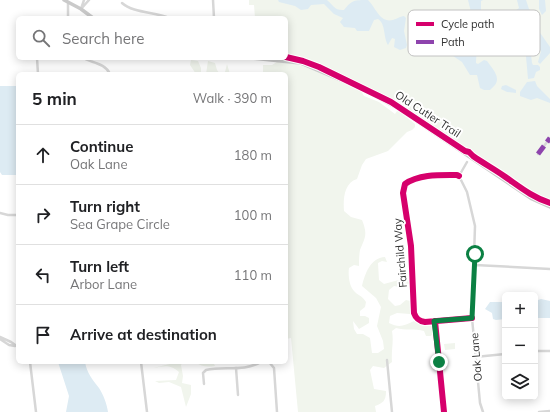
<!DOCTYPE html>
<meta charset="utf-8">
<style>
body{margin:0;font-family:Mulish,sans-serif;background:#f6f6f6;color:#202124}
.controls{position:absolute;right:12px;bottom:12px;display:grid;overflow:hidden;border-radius:6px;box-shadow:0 2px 10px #0003}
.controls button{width:36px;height:36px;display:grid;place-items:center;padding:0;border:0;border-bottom:1px solid #e0e0e0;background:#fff;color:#202124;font:20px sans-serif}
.stop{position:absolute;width:12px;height:12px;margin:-9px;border:3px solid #0b8043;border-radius:50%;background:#fff}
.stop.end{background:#0b8043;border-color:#fff;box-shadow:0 1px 4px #0008}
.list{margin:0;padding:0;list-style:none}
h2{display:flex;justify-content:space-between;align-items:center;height:52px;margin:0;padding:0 16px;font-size:17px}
h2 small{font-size:13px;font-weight:400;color:#757577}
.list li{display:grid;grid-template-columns:26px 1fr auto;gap:12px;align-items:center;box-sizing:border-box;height:60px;padding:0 16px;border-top:1px solid #e0e0e0}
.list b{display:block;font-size:15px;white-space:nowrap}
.list p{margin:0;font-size:13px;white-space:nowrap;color:#757577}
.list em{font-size:13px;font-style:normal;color:#757577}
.icon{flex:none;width:22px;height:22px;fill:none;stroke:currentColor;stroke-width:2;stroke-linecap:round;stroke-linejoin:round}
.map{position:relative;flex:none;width:550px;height:412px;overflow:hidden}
.search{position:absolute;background:#fff;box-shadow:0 2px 10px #0003;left:16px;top:16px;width:272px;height:44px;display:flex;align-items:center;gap:10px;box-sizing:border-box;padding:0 14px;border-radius:6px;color:#757577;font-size:15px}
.panel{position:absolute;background:#fff;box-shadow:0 2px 10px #0003;left:16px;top:72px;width:272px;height:292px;border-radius:6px}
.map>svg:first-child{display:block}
</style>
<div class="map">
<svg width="550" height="412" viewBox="0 0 550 412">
<rect width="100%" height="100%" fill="#fff"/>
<path fill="#f1f5ed" d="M249 0H550V199L529 191 401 106 330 70 305 60 286 56V18H255L254 5H249Z
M191 60 198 61 201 68V74H196L190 65Z
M208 61 215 63 217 70 220 74 225 72 227 64 230 74H206Z
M277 62 296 64 332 77 361 91 364 96 379 102 395 114 397 111 400 112 415 124V127L412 130 407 132 388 151 366 159 362 165 357 179C344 183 343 199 344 211L351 217 362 220C368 235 365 237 360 250 359 256 359 261 359 266L354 265 349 268C348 274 349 286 354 291 357 295 362 295 366 302L365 307 360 311V316H365L369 318V323L359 329 353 321 354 329 357 334H363L370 338 372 353H378L384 349 383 341 377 326 381 307 376 298 362 286C365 274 370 258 385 257L387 262 382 261 378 263 379 280 384 284 406 278 408 280 409 283 406 288 394 286 389 290 388 299 395 306 400 305 406 300 410 301V314L397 313 390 316 389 323C399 328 404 326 414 321L423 326H431L434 328 433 333 431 336H426L424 331C415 328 405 331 396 328L392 331C394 342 391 351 392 362L384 368 373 366 370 370 374 389 386 391C386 401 383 403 375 406L376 412H298L291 338 286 339V74H263V65H272Z
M455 343V349L445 350 444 344Z
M178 362H183L181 365 183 376 182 383 191 385V394L186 407 181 387 169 382 159 383 155 381 176 380 179 372C170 364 164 366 153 368Z
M196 362H213L215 366C207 367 201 367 196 362Z"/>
<path fill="#ddebf3" d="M278 0H327C333 5 335 11 344 10 352 0 354 0 368 0 377 9 381 27 398 18 400 17 402 16 404 16L406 18 404 31 407 45 406 48 400 50 394 47 395 39 392 38 388 45C383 37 386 24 378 19L374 20 369 31H357L355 28 344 27 340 22 343 18 334 14 324 4 311 5 308 9 301 10 295 6 279 2Z
M468 0H483L481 1V19L488 25 486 29C476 32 467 30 459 25V23L463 18 465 22H472L473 20Z
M517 0H526L529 9 535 14 536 27 550 47V53L540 64 538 62 541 51 536 47 533 35 529 37 532 63 533 65H538L540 67V70L536 72 534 78 528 79 525 45 523 40 515 36 516 33 520 31 521 24 514 14 515 11 519 8Z
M539 0H545L546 11 542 15 539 9Z
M448 36C456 42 471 36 476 50 477 54 476 58 476 63L478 64 484 60 487 61C492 68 501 77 495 85 493 87 491 89 490 90H484L480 88 477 75H470L462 62 450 54 430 50 428 47 437 45Z
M535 81 537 86 550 99V103L537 98 531 100 520 96V92L527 82Z
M506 85 516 90V93L507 92 501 89 502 86Z
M0 86H18V175H2L0 172Z
M541 299 550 301V318H535V301Z
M490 302H505V319L496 320 493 319 492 313 485 309Z
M58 362H85C87 373 92 379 99 388 103 394 107 404 108 412H66L69 396Z"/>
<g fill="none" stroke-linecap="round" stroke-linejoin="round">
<path stroke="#d7d7d7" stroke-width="2.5" d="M213 0 214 18
M68 2V18
M122 3C133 13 155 12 169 18
M81 9 89 0
M81 9 84 0
M37 58 38 74
M83 58C92 63 105 63 110 74
M538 154 550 138
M459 176 457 175C440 175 419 174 405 184L403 193 411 246 414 313C416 319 419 321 425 322L472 318
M459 176 467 192 475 226 472 318 480 403 483 412
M459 176 467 162
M0 213 8 215H18
M475 265 550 269
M435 321 444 412
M0 337 11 342 18 347
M0 339 9 345 15 346
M535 351H550
M475 357 505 354
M387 360 392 412
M30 362 36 412
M141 362 147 412
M269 362 274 368 277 412
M236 368 238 395
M204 384 203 373 206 370C224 366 244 372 261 362
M539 412 550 411"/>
<path stroke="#cacaca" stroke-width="3.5" d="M64 0 81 9 93 18
M252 58 300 63 362 89 397 108 532 199 550 207"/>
<path stroke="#8e44ad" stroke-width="5" stroke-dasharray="10 5" stroke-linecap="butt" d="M538 154 550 138"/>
<defs>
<path id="cycleway" d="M286 57 303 61 319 67 391 102 465 151 469 152 473 156C483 163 494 169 504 176 520 187 532 197 550 203
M459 176 457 175C440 175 419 174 405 184L403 193 411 246 414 313C416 319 419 321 425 322L472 318
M435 321 444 412"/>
</defs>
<use href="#cycleway" stroke="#fff" stroke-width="8"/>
<use href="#cycleway" stroke="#d6006c" stroke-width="6"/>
</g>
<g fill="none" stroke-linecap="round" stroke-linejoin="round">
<path stroke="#0b8043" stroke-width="5" d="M439 362 434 321 472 318 475 254"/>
</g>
<g text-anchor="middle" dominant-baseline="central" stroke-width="4" stroke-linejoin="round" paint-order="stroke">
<g font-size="11" fill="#333" stroke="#fff">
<text transform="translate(428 114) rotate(33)">Old Cutler Trail</text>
<text transform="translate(400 253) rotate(-95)">Fairchild Way</text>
<text transform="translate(476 357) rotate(-95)">Oak Lane</text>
</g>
</g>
<rect x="408" y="10" width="132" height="46" rx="6" fill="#fff" stroke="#c2c2c2" stroke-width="1"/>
<rect x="416" y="22" width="18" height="4" fill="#d6006c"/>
<rect x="416" y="40" width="18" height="4" fill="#8e44ad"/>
<g font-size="11" fill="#333">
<text x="441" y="28">Cycle path</text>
<text x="441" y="46">Path</text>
</g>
</svg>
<div class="controls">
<button>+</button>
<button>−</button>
<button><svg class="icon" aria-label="layers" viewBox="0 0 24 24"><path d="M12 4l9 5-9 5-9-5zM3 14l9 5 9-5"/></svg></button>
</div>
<div class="stop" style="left:475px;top:254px"></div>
<div class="stop end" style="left:439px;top:362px"></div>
<div class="search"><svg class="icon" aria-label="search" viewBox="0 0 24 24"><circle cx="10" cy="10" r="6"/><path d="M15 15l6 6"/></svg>Search here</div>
<section class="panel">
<h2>5 min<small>Walk · 390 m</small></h2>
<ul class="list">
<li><svg class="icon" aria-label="ahead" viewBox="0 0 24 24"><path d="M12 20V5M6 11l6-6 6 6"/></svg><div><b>Continue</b><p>Oak Lane</p></div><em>180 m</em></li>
<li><svg class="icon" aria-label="right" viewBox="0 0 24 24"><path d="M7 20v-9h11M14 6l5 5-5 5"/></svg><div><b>Turn right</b><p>Sea Grape Circle</p></div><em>100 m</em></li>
<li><svg class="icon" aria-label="left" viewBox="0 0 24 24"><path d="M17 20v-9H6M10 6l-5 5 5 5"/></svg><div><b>Turn left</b><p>Arbor Lane</p></div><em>110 m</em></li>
<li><svg class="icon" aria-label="arrive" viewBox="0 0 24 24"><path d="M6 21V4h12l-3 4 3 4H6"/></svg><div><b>Arrive at destination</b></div></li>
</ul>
</section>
</div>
